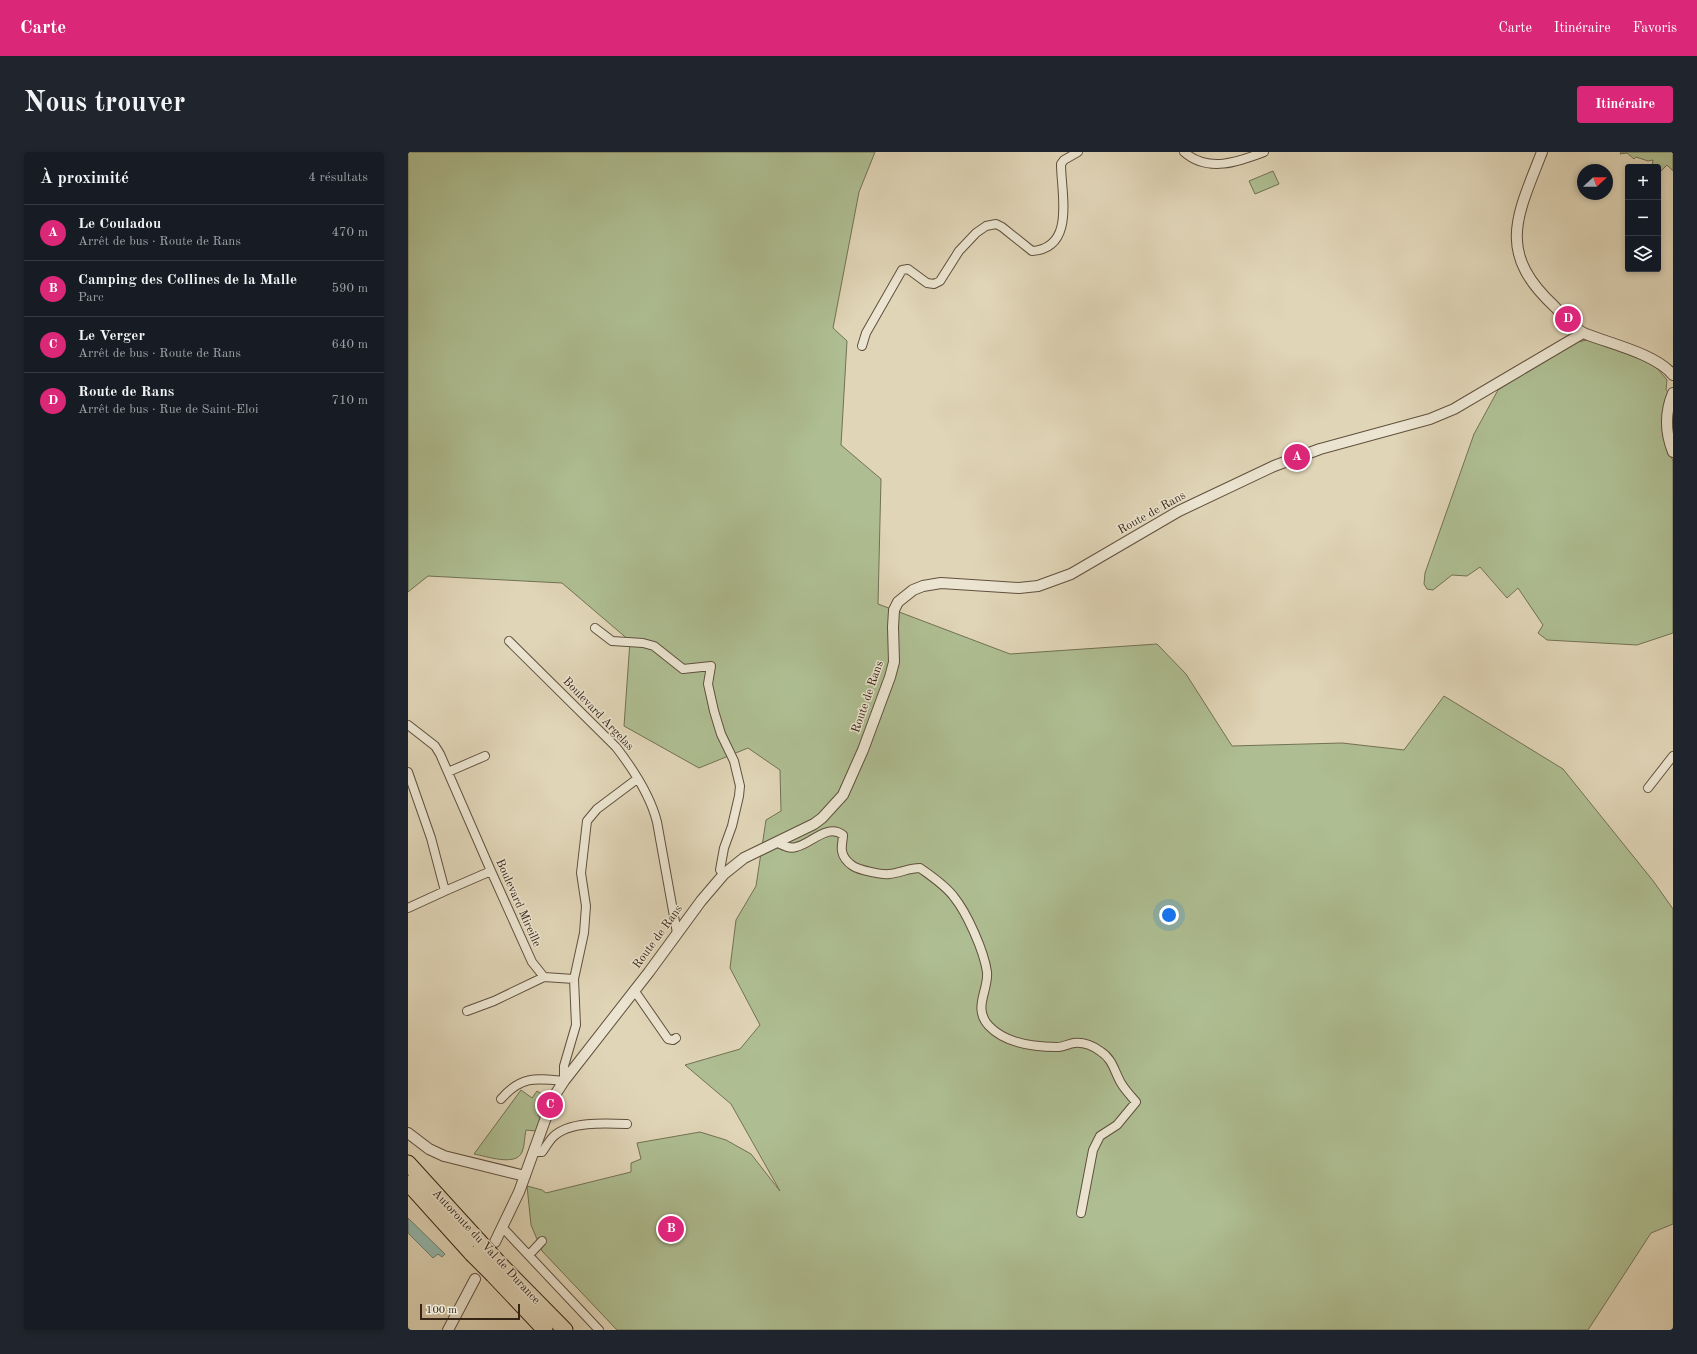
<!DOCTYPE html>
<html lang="fr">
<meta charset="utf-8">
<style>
body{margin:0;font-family:"Old Standard TT",serif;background:#20242c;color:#f1f3f6}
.controls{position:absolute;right:12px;top:12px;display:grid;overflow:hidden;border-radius:4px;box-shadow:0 2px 6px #0003}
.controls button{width:36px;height:36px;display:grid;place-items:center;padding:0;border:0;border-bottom:1px solid #363941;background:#171b24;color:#f1f3f6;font:20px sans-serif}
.compass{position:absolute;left:1169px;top:12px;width:36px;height:36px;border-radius:50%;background:#171b24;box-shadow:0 2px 6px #0003;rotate:68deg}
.scale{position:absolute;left:12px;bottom:10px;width:100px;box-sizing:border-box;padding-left:4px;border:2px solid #362415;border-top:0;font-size:11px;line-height:14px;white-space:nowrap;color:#362415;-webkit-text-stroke:3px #ebe4d0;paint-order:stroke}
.you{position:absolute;left:761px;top:763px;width:14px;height:14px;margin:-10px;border:3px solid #fff;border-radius:50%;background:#1a73e8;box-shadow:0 0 0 6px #1a73e833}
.badge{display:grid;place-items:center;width:26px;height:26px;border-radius:50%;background:#db2777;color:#fff;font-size:13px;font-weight:700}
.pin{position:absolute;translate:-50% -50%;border:2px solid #fff;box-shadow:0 1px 4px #0006}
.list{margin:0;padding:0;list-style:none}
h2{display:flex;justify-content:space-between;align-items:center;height:52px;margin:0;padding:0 16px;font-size:17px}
h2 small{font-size:13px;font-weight:400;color:#9ea1a6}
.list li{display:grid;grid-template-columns:26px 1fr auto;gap:12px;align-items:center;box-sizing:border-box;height:56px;padding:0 16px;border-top:1px solid #363941}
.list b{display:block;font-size:15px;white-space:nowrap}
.list p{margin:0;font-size:13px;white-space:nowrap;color:#9ea1a6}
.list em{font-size:13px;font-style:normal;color:#9ea1a6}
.icon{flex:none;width:22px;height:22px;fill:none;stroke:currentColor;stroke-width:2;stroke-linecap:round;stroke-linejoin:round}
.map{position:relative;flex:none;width:1265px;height:1178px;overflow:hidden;border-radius:4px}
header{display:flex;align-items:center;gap:24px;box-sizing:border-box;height:56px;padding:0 20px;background:#db2777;color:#fff}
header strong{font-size:19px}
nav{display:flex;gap:22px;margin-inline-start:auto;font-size:14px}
.intro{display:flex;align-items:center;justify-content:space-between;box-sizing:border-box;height:96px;padding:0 24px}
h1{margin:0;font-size:28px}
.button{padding:10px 18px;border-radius:4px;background:#db2777;color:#fff;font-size:14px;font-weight:700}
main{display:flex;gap:24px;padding:0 24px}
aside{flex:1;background:#171b24;border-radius:4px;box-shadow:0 2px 6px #0003}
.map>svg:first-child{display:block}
</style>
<header>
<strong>Carte</strong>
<nav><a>Carte</a><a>Itinéraire</a><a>Favoris</a></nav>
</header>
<div class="intro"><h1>Nous trouver</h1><a class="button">Itinéraire</a></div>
<main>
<aside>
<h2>À proximité<small>4 résultats</small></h2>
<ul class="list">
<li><span class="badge">A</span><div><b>Le Couladou</b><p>Arrêt de bus · Route de Rans</p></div><em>470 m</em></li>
<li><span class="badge">B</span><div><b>Camping des Collines de la Malle</b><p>Parc</p></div><em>590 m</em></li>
<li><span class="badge">C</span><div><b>Le Verger</b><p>Arrêt de bus · Route de Rans</p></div><em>640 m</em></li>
<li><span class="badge">D</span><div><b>Route de Rans</b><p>Arrêt de bus · Rue de Saint-Eloi</p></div><em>710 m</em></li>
</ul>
</aside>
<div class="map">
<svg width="1265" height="1178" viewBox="0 0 1265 1178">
<rect width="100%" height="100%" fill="#e0d5b7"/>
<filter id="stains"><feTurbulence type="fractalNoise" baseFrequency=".005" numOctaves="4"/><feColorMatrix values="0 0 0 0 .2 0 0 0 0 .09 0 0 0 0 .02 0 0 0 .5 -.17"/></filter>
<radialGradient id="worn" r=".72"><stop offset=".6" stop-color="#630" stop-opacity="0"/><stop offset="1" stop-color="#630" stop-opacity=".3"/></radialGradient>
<path fill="#aebe92" stroke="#727154" d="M0 0H467L451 40 425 176 439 189 433 293 473 327 470 452 602 502 749 492 778 522 824 594 934 591 996 598 1036 544 1155 617 1246 730 1265 757V1072L1243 1081 1180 1178H209L134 1099 123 1073 119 1034 134 1038 138 1041 223 1020V1011L233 1007 229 991 292 980 318 988 343 1002 372 1039 323 952 277 913 332 897 352 873 322 816 328 768 348 734 358 668 373 659 372 618 340 596 291 616 216 574 222 489 154 431 20 424 0 440Z
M1213 0H1265V19L1259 13 1252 20 1250 15 1244 14 1245 8 1240 9 1228 5 1226 7 1219 1 1212 2Z
M865 19 871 32 847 42 841 29Z
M1179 188 1188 189 1240 208 1239 210 1250 217 1259 228 1258 238 1260 240 1255 260 1259 294 1265 309V481L1229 493 1139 488 1130 481 1135 473 1110 436 1099 446 1072 415 1059 424 1044 423 1025 438 1019 437 1016 432 1017 421 1066 282 1090 238 1169 190Z
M113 938 124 946 129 939 137 944 132 951 133 952 130 964 134 965 128 979 118 978C116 986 117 994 114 1000 108 1015 78 1004 66 1002Z"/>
<path fill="#94b9ae" stroke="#6e7d71" d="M0 1066 37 1102 34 1105 30 1102 25 1106 0 1081Z"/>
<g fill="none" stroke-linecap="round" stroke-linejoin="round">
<defs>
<path id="minor" d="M776 0C800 21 830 10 856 0
M454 194 458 181 494 118 500 117 519 131 526 132 532 129 551 99 568 81 578 74 588 72 594 75 624 99C668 96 653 41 653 12L656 8 670 0
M187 476 204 489 235 491 246 494 275 517 303 514 300 532 306 559 313 582 326 609 332 634 331 644 324 674 316 696 312 718 316 722
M101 489 208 595C225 617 242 642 249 670L269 781
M0 573 27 594 32 602 83 719 124 810 136 825 166 827 168 873 156 914V929C127 926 113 924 93 947
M0 620 23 686 37 739 83 719
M40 620 77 604
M1240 636 1265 604
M370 691C376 694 382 697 388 695 403 692 419 671 435 683 435 688 433 694 434 699 435 705 439 710 445 714 451 718 474 723 481 722 492 721 501 716 512 716 523 724 537 733 546 745 559 761 576 799 579 820 581 838 564 856 581 874 597 891 626 895 649 895 655 895 660 892 666 891 675 890 685 894 692 899 705 907 706 919 713 931 717 938 723 944 728 950L709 973 692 984 685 998 673 1061
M0 756 37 739
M166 827 176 781 178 754 173 721 179 669 189 657 229 627
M226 838 260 887 265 888 268 886
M59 859 86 849 136 825
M126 1000H134C137 996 141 989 145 985 160 969 198 971 219 972
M94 1075 191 1178
M121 1103 134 1089"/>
<path id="tertiary" d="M1134 0C1109 64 1088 100 1146 154 1154 162 1168 179 1178 182 1203 192 1248 202 1265 223
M1265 241C1257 260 1257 280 1265 300
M0 981 21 997 36 1004 117 1024
M87 1090 111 1040 145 946 156 929 241 820 293 749 316 722 336 706 406 672 414 666 435 643 455 598 482 525 486 510 485 475 486 458 490 450 505 438 515 434 533 431 611 436 630 434 663 422 771 359 866 314 912 297 1022 267 1046 257 1175 181
M40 1178 67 1127"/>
<path id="motorway" d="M0 1011 71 1089
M0 1031 64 1102
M91 1111 157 1178
M85 1123 137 1178"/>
</defs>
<use href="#minor" stroke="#60503e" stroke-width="10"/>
<use href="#tertiary" stroke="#60503e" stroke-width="12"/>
<use href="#motorway" stroke="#362415" stroke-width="17"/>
<use href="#minor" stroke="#ebe4d0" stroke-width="8"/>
<use href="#tertiary" stroke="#ebe4d0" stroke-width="10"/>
<use href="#motorway" stroke="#e0d5b7" stroke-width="15"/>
<defs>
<path id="motorway-bridge" d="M71 1089 91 1111
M64 1102 85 1123"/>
</defs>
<use href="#motorway-bridge" stroke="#362415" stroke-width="17" stroke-linecap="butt"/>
<use href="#motorway-bridge" stroke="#e0d5b7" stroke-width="15"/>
</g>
<g text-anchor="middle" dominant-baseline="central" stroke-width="3" stroke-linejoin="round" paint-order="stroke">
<g font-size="12" fill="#362415" stroke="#ebe4d0">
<text transform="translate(744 361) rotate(-29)">Route de Rans</text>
<text transform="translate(460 545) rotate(-71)">Route de Rans</text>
<text transform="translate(190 562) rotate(46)">Boulevard Argelas</text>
<text transform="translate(110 751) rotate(66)">Boulevard Mireille</text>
<text transform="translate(250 785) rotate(-54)">Route de Rans</text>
<text transform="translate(78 1095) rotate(47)">Autoroute du Val de Durance</text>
</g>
</g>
<rect width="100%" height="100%" filter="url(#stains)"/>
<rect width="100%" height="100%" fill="url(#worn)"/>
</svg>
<div class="controls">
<button>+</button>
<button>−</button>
<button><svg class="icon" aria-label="layers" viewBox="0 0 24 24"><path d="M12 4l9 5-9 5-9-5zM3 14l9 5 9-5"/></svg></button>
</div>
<svg class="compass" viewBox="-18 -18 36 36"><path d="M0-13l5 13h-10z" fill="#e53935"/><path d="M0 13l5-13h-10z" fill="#9ea1a6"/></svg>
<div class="scale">100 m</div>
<div class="you"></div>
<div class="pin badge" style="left:889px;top:305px">A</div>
<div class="pin badge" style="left:263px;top:1077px">B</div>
<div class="pin badge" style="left:142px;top:953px">C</div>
<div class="pin badge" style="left:1160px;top:167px">D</div>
</div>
</main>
